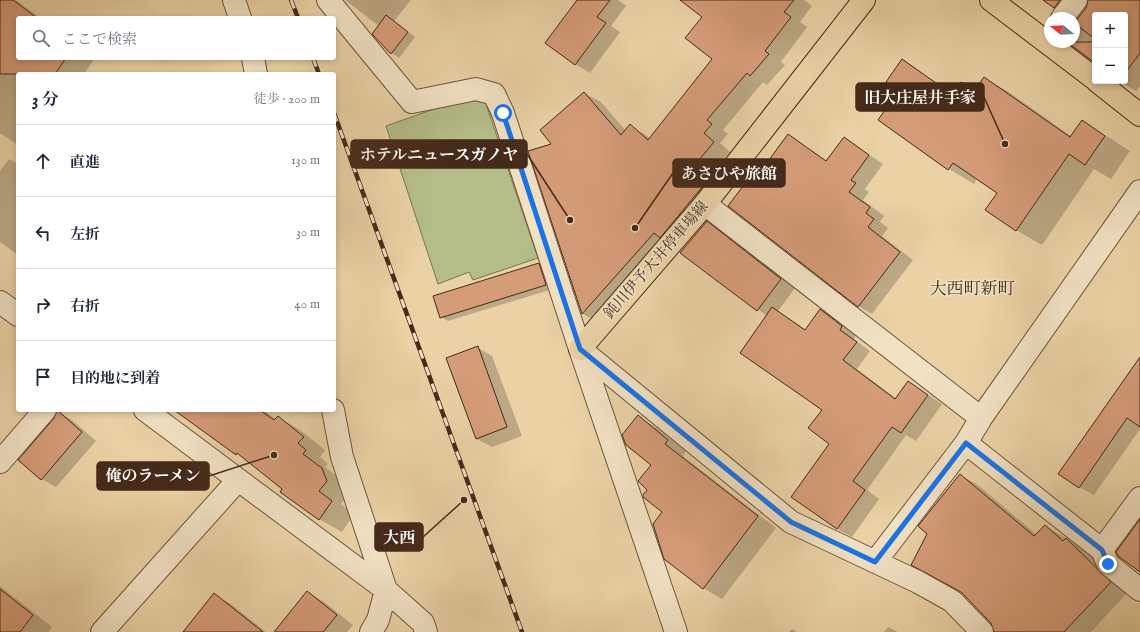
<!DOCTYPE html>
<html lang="ja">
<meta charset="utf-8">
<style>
body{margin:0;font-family:"IM FELL English","Noto Serif JP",serif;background:#f6f6f7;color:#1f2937}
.controls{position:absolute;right:12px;top:12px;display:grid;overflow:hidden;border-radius:4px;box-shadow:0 2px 6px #0003}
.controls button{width:36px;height:36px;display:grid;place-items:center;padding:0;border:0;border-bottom:1px solid #e0e1e3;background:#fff;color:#1f2937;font:20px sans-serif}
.compass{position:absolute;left:1044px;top:12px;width:36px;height:36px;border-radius:50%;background:#fff;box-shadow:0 2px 6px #0003;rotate:288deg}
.stop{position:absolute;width:12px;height:12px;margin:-9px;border:3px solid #1a73e8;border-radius:50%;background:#fff}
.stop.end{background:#1a73e8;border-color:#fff;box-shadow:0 1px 4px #0008}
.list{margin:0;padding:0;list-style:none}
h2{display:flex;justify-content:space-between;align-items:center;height:52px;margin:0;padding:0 16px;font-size:17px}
h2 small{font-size:13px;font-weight:400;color:#747a83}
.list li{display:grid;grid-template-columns:26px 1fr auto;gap:12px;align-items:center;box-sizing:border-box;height:72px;padding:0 16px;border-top:1px solid #e0e1e3}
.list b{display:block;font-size:15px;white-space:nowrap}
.list em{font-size:13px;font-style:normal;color:#747a83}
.icon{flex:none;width:22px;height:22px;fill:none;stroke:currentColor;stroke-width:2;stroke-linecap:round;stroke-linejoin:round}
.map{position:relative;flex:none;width:1140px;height:632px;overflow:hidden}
.search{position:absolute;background:#fff;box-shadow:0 2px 6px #0003;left:16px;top:16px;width:320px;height:44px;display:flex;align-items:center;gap:10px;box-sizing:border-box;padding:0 14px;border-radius:4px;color:#747a83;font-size:15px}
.panel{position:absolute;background:#fff;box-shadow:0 2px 6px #0003;left:16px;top:72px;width:320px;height:340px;border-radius:4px}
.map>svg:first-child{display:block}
</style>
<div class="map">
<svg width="1140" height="632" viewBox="0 0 1140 632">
<rect width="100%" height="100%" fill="#ead2a5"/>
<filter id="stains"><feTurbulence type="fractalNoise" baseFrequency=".005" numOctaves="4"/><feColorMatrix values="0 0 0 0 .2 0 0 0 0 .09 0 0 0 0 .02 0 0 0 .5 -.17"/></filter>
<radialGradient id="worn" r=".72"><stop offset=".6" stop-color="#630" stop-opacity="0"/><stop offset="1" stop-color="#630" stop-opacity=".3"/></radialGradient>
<path fill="#b4bd88" stroke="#7c7450" d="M468 97 484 98 538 258 473 280 469 272 438 284 386 126Z"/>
<path fill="#0003" d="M0 0H16L40 18H18V58H95L84 74H18V145L0 133Z
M345 0H411L394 21 415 37 399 58 392 53 373 34 379 26Z
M579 0H618L626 6 611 26 620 32 590 73 575 64Z
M682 0H804L812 6 800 22 807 27 781 62 785 65 767 85 763 82 723 130 728 134 720 143 730 152 704 184 719 196 599 323 583 314 530 151 553 144 584 93 601 102 626 131 631 126 650 138 713 59 703 17Z
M1045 0H1087L1072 17Z
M1089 0H1140V86L1136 91 1119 81H1125V15H1095V63L1068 42H1074V25L1087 8Z
M902 61 954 94 962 84 975 91 984 78 1009 92 1072 137 1083 121 1130 151 1111 179 1094 169 1042 245 1016 230 999 193 977 178 974 184 949 169 899 90Z
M788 135 827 161 844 138 883 164 865 189 869 192 863 200 884 216 880 222 888 228 882 236 913 260 872 314 858 306 767 165Z
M9 159 18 164V255L0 242V171Z
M707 222 722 231 795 288 778 311 806 330 820 310 834 318 856 335 854 339 870 351 857 369 897 399 908 382 942 404 916 441 906 435 867 490 879 499 852 537 837 529 831 444 823 409 767 316 681 252Z
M539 264 546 268 553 289 448 321 441 317Z
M477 347 492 356 522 436 492 447 477 439Z
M1140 360V429L1094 495 1079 487Z
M177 410H263L276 419 278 417 300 430 325 450 320 457 328 464 325 467 344 482 349 494 341 504 354 514 342 532 319 519 247 460Z
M58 412 72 420 96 441 56 487 42 479Z
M638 417 657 428 686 451 683 456 776 528 722 599 703 588 663 512 648 489 652 465Z
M960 475 978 485 1037 535 1045 526 1084 549 1127 593 1091 632H995Z
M0 586 52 627 48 632H0Z
M307 592 324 602 353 625 347 632H276Z
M214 594 231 604 266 632H184Z
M888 627 898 632H884Z
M792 629 797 632H789Z"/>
<path fill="#d59c78" stroke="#442a19" d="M0 0H13L37 18H18V58H66L55 74H0Z
M577 0H610L597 17 606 23 575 65 545 43Z
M680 0H794L784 12 791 17 765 51 769 54 750 76 747 73 707 120 712 124 704 133 714 142 688 173 703 186 660 238 654 233 582 314 528 151 551 144 540 130 584 92 621 135 630 124 648 140 712 59 685 38 702 17Z
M1043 0H1060L1054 8Z
M1088 0H1140V53L1125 73V15H1095V39L1074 23 1086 8Z
M386 15 408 32 391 54 372 34Z
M1067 42H1095V63Z
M902 59 953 95 961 82 974 91 984 77 1070 137 1082 120 1105 136 1085 165 1069 154 1016 231 985 210 997 193 953 163 948 170 878 120 898 91 886 82Z
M788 134 826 161 844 137 869 155 851 180 856 183 849 192 870 207 866 213 874 219 868 227 900 252 858 307 728 206 762 161 766 164Z
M707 221 781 279 757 311 680 253Z
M539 263 546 285 440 318 433 296Z
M772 307 805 330 820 309 842 326 840 330 857 342 843 360 895 399 908 381 928 395 901 433 892 427 853 481 865 490 837 529 791 497 829 444 808 428 822 410 740 353Z
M478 346 507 427 476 439 446 358Z
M1140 357V427L1127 418 1079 488 1058 474Z
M57 410 82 432 41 480 18 460 54 418Z
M174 410H260L274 420 278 416 304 437 298 443 306 450 303 454 322 468 327 481 319 491 332 501 319 520 280 492 282 489 237 453 236 455Z
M638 415 668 440 665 444 758 516 703 589 664 559 653 524 662 512 643 497V495L647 490 638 481 651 465 626 445 622 435Z
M960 474 1034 536 1045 525 1063 541 1066 538 1111 582 1064 632H994L991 623 961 592 911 565 927 534 918 526Z
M1140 519V572L1118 556 1116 552Z
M0 589 33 615 20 632H0Z
M307 591 337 615 323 632H274Z
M214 593 263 632H183Z"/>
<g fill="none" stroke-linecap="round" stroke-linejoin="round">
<defs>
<path id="minor" d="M234 0 240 18
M328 0 412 102 476 89 494 94 503 113 580 349 676 632
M1062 18 1076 0
M253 58 256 74
M705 204 981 418
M0 302 18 315
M580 349 791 522 918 582 952 601 982 632
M145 410 386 590 423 623 426 632
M333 410 342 457 386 590 378 620 371 632
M966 443 1102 550 1108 564 1140 590
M0 462 45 410
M1102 550 1140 498
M875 562 966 443 981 418 1140 191
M102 632 238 480"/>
<path id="major" d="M991 0 1095 79
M1097 81 1140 115
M580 349 705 204 864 0"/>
</defs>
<use href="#minor" stroke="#6e543c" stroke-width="24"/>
<use href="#major" stroke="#442a19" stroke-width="24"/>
<use href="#minor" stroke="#f1e2c4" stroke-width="22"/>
<use href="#major" stroke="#ead2a5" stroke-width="22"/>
<defs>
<path id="rail" d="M291 0 298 18
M313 58 319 74
M334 113 522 632"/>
</defs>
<use href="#rail" stroke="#442a19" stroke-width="4.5"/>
<use href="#rail" stroke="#f1e2c4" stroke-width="3" stroke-dasharray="9" stroke-linecap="butt"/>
</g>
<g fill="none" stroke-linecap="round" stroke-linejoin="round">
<path stroke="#1a73e8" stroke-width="5" d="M503 113 580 349 791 522 875 562 966 443 1102 550 1108 564"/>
</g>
<g text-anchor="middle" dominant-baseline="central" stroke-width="3" stroke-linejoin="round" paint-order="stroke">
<g font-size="15" fill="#442a19" stroke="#f1e2c4">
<text transform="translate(656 260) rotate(-49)">鈍川伊予大井停車場線</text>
</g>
<g font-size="17" fill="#442a19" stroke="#f1e2c4">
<text x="972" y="289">大西町新町</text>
</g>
</g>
<path fill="none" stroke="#442a19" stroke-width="1.5" d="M1005 144L984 97M570 220L527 154M635 228L673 173M274 455L209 476M464 500L423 537"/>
<g fill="#442a19" stroke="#f1e2c4" stroke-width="1.5">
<circle cx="1005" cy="144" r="4"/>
<circle cx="570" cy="220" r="4"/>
<circle cx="635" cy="228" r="4"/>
<circle cx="274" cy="455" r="4"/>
<circle cx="464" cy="500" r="4"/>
</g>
<g fill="#442a19" stroke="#442a19" stroke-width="1.5">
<rect x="856" y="83" width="128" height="28" rx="4"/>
<rect x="351" y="140" width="176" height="28" rx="4"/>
<rect x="673" y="159" width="112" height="28" rx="4"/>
<rect x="97" y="462" width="112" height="28" rx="4"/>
<rect x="375" y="523" width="48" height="28" rx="4"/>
</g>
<g font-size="16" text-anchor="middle" font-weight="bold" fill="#fff">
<text x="920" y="103">旧大庄屋井手家</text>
<text x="439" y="160">ホテルニュースガノヤ</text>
<text x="729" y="179">あさひや旅館</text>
<text x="153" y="481">俺のラーメン</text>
<text x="399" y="543">大西</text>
</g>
<rect width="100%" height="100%" filter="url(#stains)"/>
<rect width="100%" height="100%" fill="url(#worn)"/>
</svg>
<div class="controls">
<button>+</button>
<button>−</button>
</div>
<svg class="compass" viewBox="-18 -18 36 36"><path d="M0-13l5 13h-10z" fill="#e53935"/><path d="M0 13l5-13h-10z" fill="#747a83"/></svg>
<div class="stop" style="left:503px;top:113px"></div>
<div class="stop end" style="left:1108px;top:564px"></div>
<div class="search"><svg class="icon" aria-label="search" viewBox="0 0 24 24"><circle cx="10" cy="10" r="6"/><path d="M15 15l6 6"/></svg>ここで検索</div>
<section class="panel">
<h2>3 分<small>徒歩 · 200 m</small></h2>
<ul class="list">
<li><svg class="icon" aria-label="ahead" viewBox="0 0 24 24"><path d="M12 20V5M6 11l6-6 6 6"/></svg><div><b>直進</b></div><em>130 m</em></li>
<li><svg class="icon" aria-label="left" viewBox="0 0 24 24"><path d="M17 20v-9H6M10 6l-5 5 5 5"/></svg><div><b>左折</b></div><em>30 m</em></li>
<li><svg class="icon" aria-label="right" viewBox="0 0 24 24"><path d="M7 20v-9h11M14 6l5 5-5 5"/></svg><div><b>右折</b></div><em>40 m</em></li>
<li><svg class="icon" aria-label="arrive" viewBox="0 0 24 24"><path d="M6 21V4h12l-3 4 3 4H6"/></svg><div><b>目的地に到着</b></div></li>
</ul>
</section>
</div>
